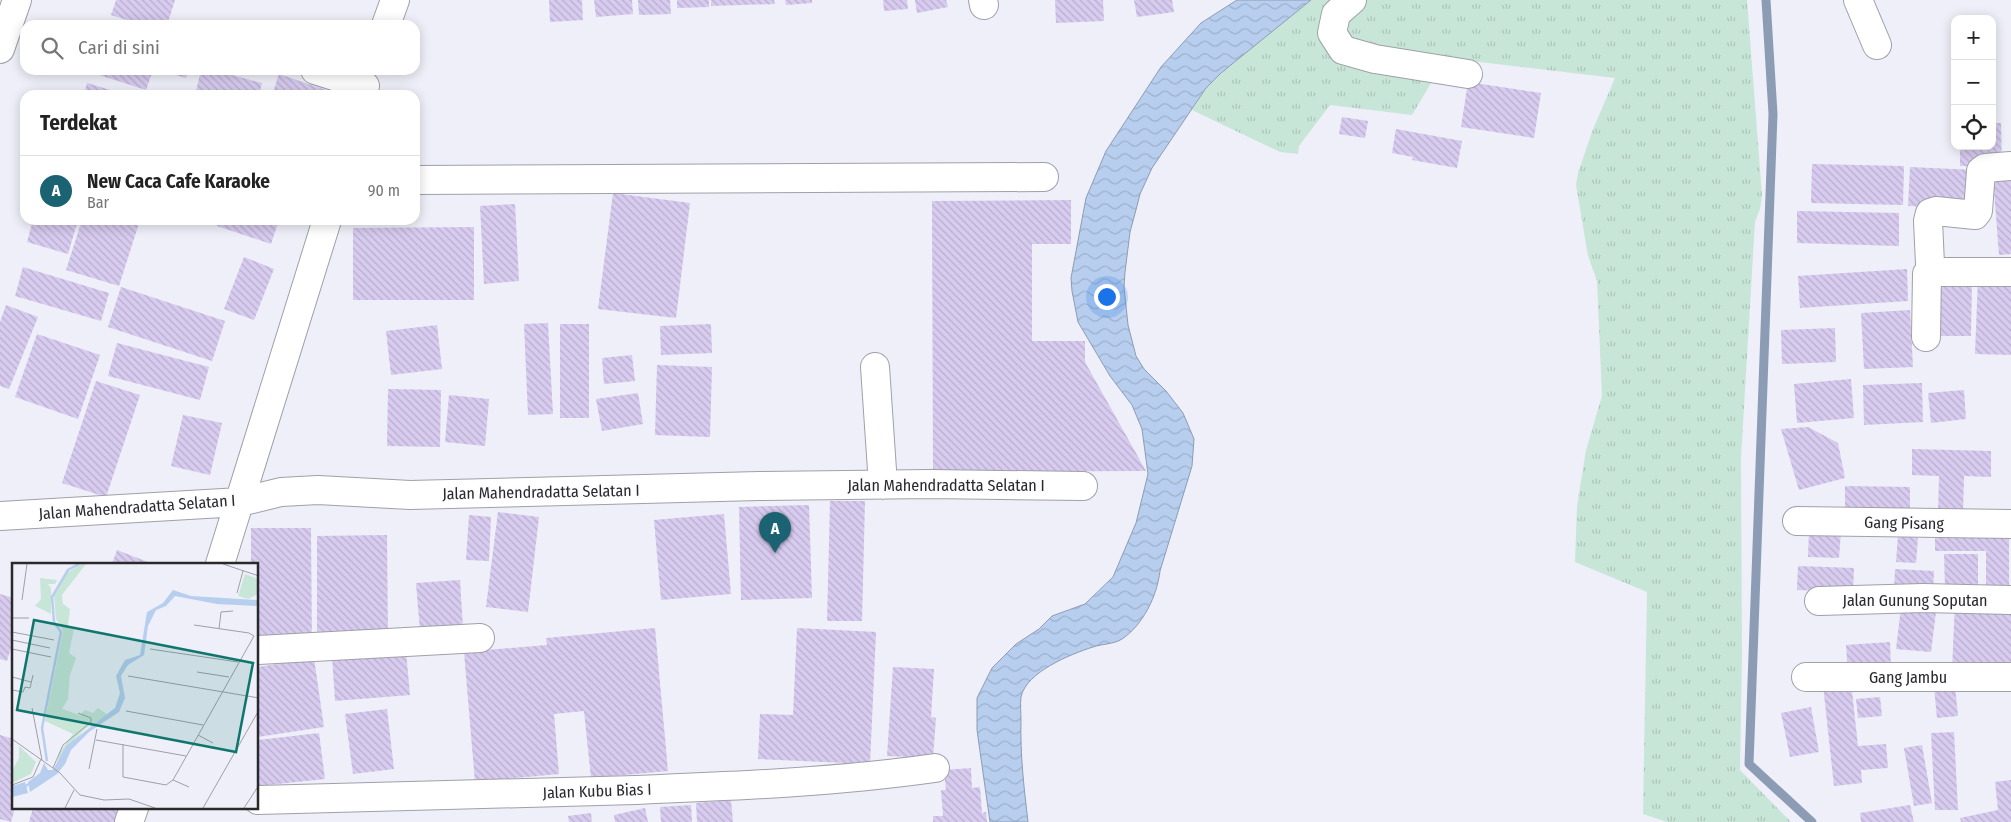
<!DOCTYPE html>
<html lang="id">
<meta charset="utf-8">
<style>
body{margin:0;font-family:"Fira Sans Condensed",sans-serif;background:#f2f2f2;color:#222}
.controls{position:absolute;right:15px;top:15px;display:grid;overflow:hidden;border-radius:10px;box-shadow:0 2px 12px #0003}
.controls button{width:45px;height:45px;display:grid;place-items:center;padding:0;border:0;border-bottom:1px solid #e0e0e0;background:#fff;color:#222;font:25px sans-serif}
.you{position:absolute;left:1106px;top:296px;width:18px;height:18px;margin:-12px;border:4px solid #fff;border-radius:50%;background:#1a73e8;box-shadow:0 0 0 8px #1a73e833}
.badge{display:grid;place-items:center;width:32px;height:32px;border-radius:50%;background:#1b6372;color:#fff;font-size:16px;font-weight:700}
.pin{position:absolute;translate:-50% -41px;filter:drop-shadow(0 1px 2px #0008)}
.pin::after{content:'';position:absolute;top:26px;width:18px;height:15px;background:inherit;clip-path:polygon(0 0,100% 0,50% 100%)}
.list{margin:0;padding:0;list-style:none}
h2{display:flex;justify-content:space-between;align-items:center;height:65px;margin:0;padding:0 20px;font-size:21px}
h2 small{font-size:16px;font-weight:400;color:#767676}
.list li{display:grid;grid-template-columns:32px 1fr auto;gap:15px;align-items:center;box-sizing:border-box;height:70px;padding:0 20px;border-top:1px solid #e0e0e0}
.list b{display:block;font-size:19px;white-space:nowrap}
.list p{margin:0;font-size:16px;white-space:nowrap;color:#767676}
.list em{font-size:16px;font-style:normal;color:#767676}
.icon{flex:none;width:28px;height:28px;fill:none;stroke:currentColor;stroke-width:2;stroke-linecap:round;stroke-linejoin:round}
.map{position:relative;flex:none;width:2011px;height:822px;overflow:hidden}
.search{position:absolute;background:#fff;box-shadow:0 2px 12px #0003;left:20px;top:20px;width:400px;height:55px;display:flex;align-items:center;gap:12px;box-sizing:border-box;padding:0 18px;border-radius:15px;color:#767676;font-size:19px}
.panel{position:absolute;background:#fff;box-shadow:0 2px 12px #0003;left:20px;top:90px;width:400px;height:135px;border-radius:15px}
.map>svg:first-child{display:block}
</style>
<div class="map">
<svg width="2011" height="822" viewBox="0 0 2011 822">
<defs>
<pattern id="grass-tufts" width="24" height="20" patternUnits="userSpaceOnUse" patternTransform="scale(1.25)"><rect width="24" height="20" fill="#c8e6d7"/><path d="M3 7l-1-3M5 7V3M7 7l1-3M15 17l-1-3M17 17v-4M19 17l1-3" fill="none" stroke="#acc5b9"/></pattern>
<pattern id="water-waves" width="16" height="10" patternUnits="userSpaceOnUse" patternTransform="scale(1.25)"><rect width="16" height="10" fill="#b7ceee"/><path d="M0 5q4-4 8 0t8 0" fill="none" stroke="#9db1cc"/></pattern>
<pattern id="building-back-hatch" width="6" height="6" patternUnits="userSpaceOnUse" patternTransform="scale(1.25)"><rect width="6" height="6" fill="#d7cbef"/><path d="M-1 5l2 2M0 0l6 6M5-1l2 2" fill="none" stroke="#b9aecd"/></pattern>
</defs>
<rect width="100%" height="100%" fill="#eeeff8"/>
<path fill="url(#grass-tufts)" d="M1311 0H1747L1762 195 1760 209 1755 222 1741 458 1742 656 1740 770 1791 822H1667L1643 814 1647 592 1575 562 1577 506 1586 450 1602 396 1597 281 1588 256 1576 185 1578 173 1593 129 1615 78 1446 58 1412 115 1330 105 1299 146 1298 154 1280 152 1192 110 1206 88 1221 73Z"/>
<path fill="url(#water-waves)" stroke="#8c9cb4" d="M1237 0H1311L1221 73 1206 88 1152 168 1140 194 1137 206 1130 232 1125 272 1124 287 1128 325 1136 356 1144 369 1166 391 1183 413 1194 439 1192 466 1160 571C1157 596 1143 625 1122 639 1115 644 1101 644 1093 647 1071 654 1026 672 1021 697 1020 704 1021 713 1021 720 1020 754 1024 788 1028 822H990L977 730V698L992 668 1016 644 1039 629 1052 616 1085 604 1113 577 1136 523 1148 474 1142 429 1132 405 1110 376 1078 322 1072 291 1071 278 1086 198 1106 151 1161 67 1201 23Z"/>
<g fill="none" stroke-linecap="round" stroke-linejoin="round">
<path stroke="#8c9cb4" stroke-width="9" d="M1766 0 1773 114 1749 764 1812 822"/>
</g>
<path fill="url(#building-back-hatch)" d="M116 0H175L167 25H143L111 15Z
M549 0H582L583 20 550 22Z
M594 0H632L633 14 596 17Z
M638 0H670L671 14 639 15Z
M677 0H709V7L677 8Z
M711 0H774L775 4 711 6Z
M785 0H812V3L786 5Z
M883 0H907L908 9 884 11Z
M915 0H946L948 7 917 13Z
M1055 0H1103L1104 21 1056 23Z
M1134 0H1172L1174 12 1137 17Z
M94 70H153L146 90 93 73Z
M159 70H189L186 78Z
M201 70H213L262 83 259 95H195Z
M279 74 329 91 327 95H272Z
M1468 82 1541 93 1534 138 1461 127Z
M87 83 127 95H84Z
M1342 117 1368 121 1365 138 1339 134Z
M1992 123H2001L2002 166H1960V146H1992Z
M1396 129 1462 141 1457 168 1412 160 1413 157 1392 153Z
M1812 164 1904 166 1903 205 1811 203Z
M1910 167 1975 170 1973 208 1908 206Z
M2011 175V254L1999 255 1993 177Z
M613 193 690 203 676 318 598 309Z
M1071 200V244H1032V341H1085V362L1146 471 933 472 932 201Z
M515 204 519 281 484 284 480 206Z
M1797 211 1899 213V246L1797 243Z
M33 220H78L68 254 27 242Z
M82 220H140L119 286 66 270Z
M219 220H279L271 244 217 226Z
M474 227V300H353V228Z
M244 257 274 269 254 320 224 309Z
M23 267 109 293 101 321 15 296Z
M1907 269 1908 301 1800 308 1798 276Z
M1978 278 2011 279V355L1975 354Z
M1931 280H1972L1971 336H1930Z
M121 287 225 321 212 361 108 327Z
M6 305 38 317 9 389 0 386V322Z
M1910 310 1913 367 1864 369 1861 313Z
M548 323 553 414 528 415 524 324Z
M560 324H589V418H560Z
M711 324 712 353 661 355 660 326Z
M437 325 442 369 391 375 386 331Z
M1835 328 1836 362 1782 364 1781 330Z
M37 334 100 355 78 419 15 397Z
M117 343 209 367 200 400 108 376Z
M632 355 635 381 604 384 602 358Z
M657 365 712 367 710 437 655 435Z
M1851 379 1854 418 1797 423 1794 384Z
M96 381 140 395 106 497 62 483Z
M1922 383 1923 422 1864 425 1863 385Z
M388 389 441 390 440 447 387 446Z
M1964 390 1966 419 1931 423 1928 393Z
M638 393 643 424 602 431 596 399Z
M449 395 489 399 485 446 445 442Z
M183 415 222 423 210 475 171 466Z
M1808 427 1838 443 1845 478 1799 490 1781 429Z
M1912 449 1991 451V477L1964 476 1963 514H1938L1939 476 1912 475Z
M1845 486 1910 487V517L1845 515Z
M830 501H865L862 621H827Z
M809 505 812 598 741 600 739 507Z
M498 512 539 517 528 612 486 607Z
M724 514 731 594 661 600 654 520Z
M469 515 491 517 489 561 466 560Z
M251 528H311L312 644H258V564H251Z
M1809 531 1841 532 1839 558 1808 557Z
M2009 531V588H1986V551H1935V532Z
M387 535 388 639H317V536Z
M1898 536 1918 538 1916 563 1896 562Z
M117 550 148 562 147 564H112Z
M1944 554H1978V586L1945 587Z
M1798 566 1854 568 1853 592 1797 590Z
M1895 569 1934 571 1933 594 1894 592Z
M460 580 463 628 420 631 416 583Z
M0 594 14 598V638L7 661 0 659Z
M1955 602 2011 604V672L1952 670Z
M1901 608 1936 612 1931 652 1896 649Z
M655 628 668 771 591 778 584 711 554 714 559 774 475 782 464 652 547 645 546 638Z
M797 628 876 632 870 764 758 759 760 714 793 715Z
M1890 642 1891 671 1848 673 1846 645Z
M406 651 410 695 335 701 332 657Z
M314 658 324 727 258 737V667Z
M893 667 934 669 931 717 936 718 933 758 887 756Z
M1851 682 1858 746 1886 744 1888 768 1861 770 1862 783 1834 786 1823 685Z
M1955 686 1958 716 1937 718 1934 687Z
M1880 697 1882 716 1858 718 1856 699Z
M1811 707 1819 752 1790 757 1781 713Z
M387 709 394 769 353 774 345 714Z
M1954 732 1958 810H1935L1931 733Z
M319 733 325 779 258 786V740Z
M0 735 14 739 15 808 11 822 0 819Z
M1922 745 1932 803 1914 806 1904 748Z
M971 768 972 788 980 787 982 813 986 812 987 822H933V816H943L941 790H946L944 770Z
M2011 780V822H1961L1960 818 1998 810 1995 782Z
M731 800 733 822H697L696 803Z
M691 805 692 822H661L660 807Z
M1910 805 1914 822H1861L1860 813Z
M33 808H119L115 822H29Z
M645 808 648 822H615L614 815Z
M591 813 592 822H569L568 816Z"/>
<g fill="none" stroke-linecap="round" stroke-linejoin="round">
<defs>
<path id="minor" d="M983 0 984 5
M1352 0 1336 14 1332 33 1343 50 1375 59 1468 74
M1858 0 1877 45
M386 25 395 0
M315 70 365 86
M2011 166 1985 168 1981 171 1978 211 1975 215 1936 211 1930 213 1928 221 1930 264 1933 270 1941 272H2011
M415 180 1044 177
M1926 337 1927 274 1933 270
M875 367 883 485
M0 516 240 502 281 492 318 490 410 495 759 486 930 484 1083 486
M1797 521 2011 524
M220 564 327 220
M1819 601 1923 598 2011 600
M258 650 480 638
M1806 677H2011
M258 800C384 796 510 794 636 790 736 786 836 782 935 768
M129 822 134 808"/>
<path id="major" d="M0 49 17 0"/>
</defs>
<use href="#minor" stroke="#9fa0a8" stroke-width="30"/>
<use href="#major" stroke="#9fa0a8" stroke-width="30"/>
<use href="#minor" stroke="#fff" stroke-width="28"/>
<use href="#major" stroke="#fff" stroke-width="28"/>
</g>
<g text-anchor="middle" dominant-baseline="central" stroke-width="4" stroke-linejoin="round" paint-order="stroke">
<g font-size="16" fill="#29292c" stroke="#fdfdff">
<text x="946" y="485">Jalan Mahendradatta Selatan I</text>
<text transform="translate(541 492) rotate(-1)">Jalan Mahendradatta Selatan I</text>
<text transform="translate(137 507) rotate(-4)">Jalan Mahendradatta Selatan I</text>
<text transform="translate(1904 523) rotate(1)">Gang Pisang</text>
<text x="1915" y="600">Jalan Gunung Soputan</text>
<text x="1908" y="677">Gang Jambu</text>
<text transform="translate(597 791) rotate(-2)">Jalan Kubu Bias I</text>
</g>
</g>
<g transform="translate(12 563)">
<rect width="246" height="246" fill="#eeeff8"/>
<path d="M69 1H74L50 32 51 41 58 46 56 62 62 66 57 90 64 95 58 112 56 136 50 146 68 152 73 147 81 150 86 145 96 152 73 166 52 187 45 202 47 190 61 171 33 158 51 68 44 56 42 33 55 10ZM233 11 246 16V31L236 36 226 33Z" fill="#c8e6d7"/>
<path d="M7 183 24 199 19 211 0 220V208L7 195Z" fill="#c8e6d7"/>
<path d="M28 15 45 17 43 21H36L39 25V51L23 43 29 36Z" fill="#c8e6d7"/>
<path d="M161 27 179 33 245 37 246 43 205 41 163 33 154 43 144 47 136 63 132 92 116 102 109 113 113 135 107 149 77 169 59 187 53 201 45 211 18 229 16 219 28 210 32 200 36 207H41L54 183 103 145 108 130 104 113 113 97 128 92 135 49 151 40ZM13 219 16 230 0 234V223Z" fill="#b7ceee"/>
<path fill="none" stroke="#b7ceee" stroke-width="2.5" d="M35 198 30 165 49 69 42 59 40 34 56 7 67 1M0 230 23 218"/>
<path fill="none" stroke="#9fa0a6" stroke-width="1" d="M211 1 247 13M225 30 231 8M10 37 15 1M0 55H17M207 66 209 49 221 48M0 69 42 77M0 77 38 85M0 86 39 94M138 86 226 99M185 109 217 114M116 113 247 135M0 114 19 119M0 127 11 129 13 124 18 125 21 112M20 145 30 197M114 148 191 162M186 172 201 180M0 176 48 210 68 232 92 237 117 236 143 245M84 177 174 193M111 181V214L154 222 161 217 242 73 237 70 182 62M41 205 51 182 79 159V155L66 150M77 206 85 166M161 217 177 224M0 222 21 214 29 196M53 245 62 227M191 245 247 147M232 245 247 222"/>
<path fill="#0f766e" fill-opacity="0.15" stroke="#0f766e" stroke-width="2.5" d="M22 57 241 100 224 189 5 147Z"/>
<rect width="246" height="246" fill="none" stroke="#29292c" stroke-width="2.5"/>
</g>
</svg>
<div class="controls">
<button>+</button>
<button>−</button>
<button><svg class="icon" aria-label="locate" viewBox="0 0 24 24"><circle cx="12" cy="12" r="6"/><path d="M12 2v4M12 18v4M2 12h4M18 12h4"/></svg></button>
</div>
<div class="you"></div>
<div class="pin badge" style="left:775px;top:553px">A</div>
<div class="search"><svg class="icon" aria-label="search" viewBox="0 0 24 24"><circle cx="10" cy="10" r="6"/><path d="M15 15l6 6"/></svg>Cari di sini</div>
<section class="panel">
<h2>Terdekat<small></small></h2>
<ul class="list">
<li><span class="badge">A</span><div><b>New Caca Cafe Karaoke</b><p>Bar</p></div><em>90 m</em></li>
</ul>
</section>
</div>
